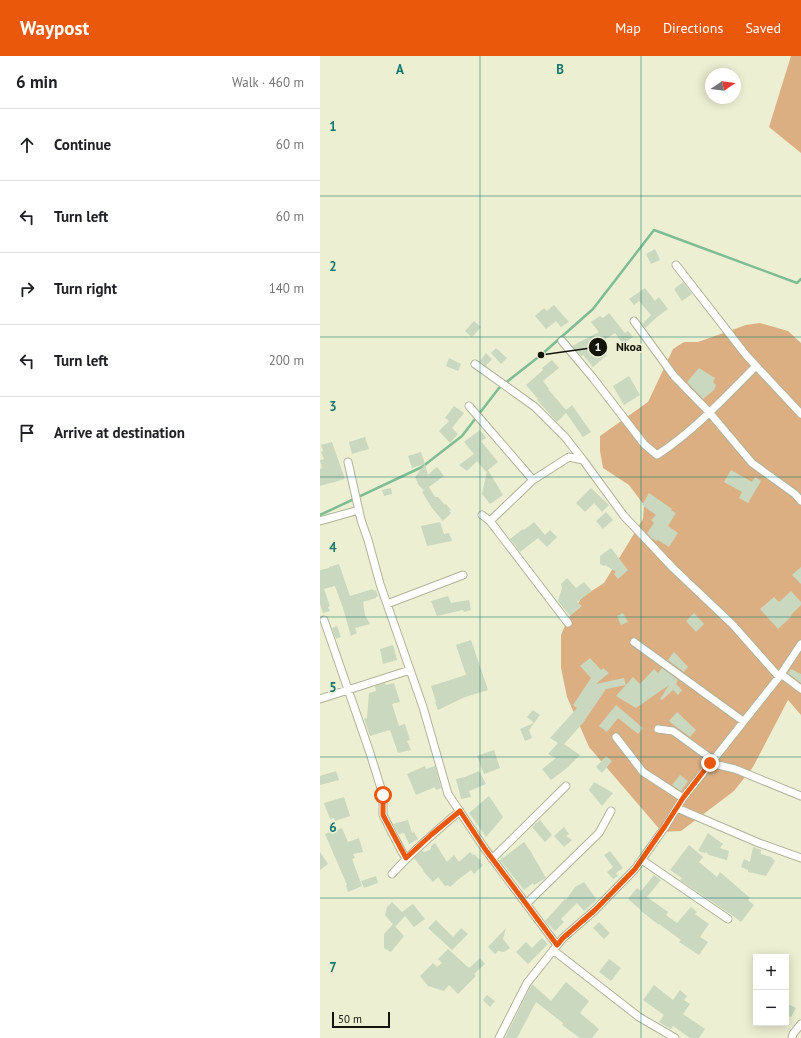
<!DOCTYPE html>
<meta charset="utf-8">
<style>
body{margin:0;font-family:"PT Sans",sans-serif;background:#f6f6f6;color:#202124}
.controls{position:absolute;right:12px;bottom:12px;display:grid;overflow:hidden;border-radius:0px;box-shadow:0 2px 10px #0003}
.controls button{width:36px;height:36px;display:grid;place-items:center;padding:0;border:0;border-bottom:1px solid #e0e0e0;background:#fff;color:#202124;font:20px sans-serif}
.compass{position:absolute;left:385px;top:12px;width:36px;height:36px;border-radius:50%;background:#fff;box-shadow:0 2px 10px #0003;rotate:77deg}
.scale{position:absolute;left:12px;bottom:10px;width:58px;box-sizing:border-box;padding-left:4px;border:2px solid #13140a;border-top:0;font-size:11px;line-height:14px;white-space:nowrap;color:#13140a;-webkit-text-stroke:3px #edefd2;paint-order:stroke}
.stop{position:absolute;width:12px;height:12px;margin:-9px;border:3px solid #ea580c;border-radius:50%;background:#fff}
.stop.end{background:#ea580c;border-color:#fff;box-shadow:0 1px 4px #0008}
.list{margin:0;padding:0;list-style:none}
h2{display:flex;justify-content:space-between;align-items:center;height:52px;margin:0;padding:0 16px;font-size:17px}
h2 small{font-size:13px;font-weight:400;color:#757577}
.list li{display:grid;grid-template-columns:26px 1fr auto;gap:12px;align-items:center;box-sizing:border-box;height:72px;padding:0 16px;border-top:1px solid #e0e0e0}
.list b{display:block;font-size:15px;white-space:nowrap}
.list em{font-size:13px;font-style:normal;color:#757577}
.icon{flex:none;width:22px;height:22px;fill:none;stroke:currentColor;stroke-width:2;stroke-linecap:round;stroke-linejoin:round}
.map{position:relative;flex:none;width:481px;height:982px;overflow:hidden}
header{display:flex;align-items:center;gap:24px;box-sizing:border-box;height:56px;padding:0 20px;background:#ea580c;color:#fff}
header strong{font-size:19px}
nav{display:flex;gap:22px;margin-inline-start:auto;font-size:14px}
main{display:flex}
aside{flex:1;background:#fff}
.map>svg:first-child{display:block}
</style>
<header>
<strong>Waypost</strong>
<nav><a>Map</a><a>Directions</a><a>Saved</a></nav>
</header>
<main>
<aside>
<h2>6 min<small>Walk · 460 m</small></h2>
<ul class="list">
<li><svg class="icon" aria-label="ahead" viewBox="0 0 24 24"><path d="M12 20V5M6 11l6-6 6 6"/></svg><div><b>Continue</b></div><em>60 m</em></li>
<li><svg class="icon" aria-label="left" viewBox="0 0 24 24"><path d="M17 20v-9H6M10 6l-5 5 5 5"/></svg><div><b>Turn left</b></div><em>60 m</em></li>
<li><svg class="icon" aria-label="right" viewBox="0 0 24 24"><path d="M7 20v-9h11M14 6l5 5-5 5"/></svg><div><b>Turn right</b></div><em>140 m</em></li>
<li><svg class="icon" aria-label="left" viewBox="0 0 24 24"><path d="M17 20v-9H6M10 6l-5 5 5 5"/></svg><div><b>Turn left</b></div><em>200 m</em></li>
<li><svg class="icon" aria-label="arrive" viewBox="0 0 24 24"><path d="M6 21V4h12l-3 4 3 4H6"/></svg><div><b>Arrive at destination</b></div></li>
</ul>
</aside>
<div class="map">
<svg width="481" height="982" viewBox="0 0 481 982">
<rect width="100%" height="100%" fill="#edefd2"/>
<path fill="#dcaf82" d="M471 0H481V97L449 71Z
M440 267 468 275 481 287V659L468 644 433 711 414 735 361 775 342 776 269 691 247 641 241 612V579L247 565 262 541 284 527 323 463 324 449 309 429 283 412 280 395V380L328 346 353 293 364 286H378L426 269Z"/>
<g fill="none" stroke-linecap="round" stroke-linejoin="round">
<path stroke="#7ebd93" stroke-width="2.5" d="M0 459 102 411 142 380 179 332 221 299 273 253 334 174 477 227 481 223"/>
</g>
<path fill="#c9d8bf" d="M335 193 340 204 331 208 326 198Z
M363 226 372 238 362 245 354 233Z
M325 232 335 245 339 241 348 253 337 261 325 272 322 268 331 259 319 245 314 249 309 243Z
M234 249 249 266 241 271 236 265 226 273 215 260 224 252 227 255Z
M289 257 305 277 308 275 313 281 303 288 295 277 286 283V284L279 289 287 299 273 311 263 299 261 300 252 290 279 276 271 266 280 260 283 262Z
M154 265 161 271 152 281 145 275Z
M176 292 187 302 181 308 171 297Z
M166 297 172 303 166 310 160 305Z
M129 302 141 308 138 315 126 310Z
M232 304 239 312 223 325 229 333H228L246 354 252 349 271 376 263 381 246 357 237 366 217 344 218 343 206 329 223 314 222 312Z
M379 312 395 322 393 326 396 329 394 334 383 343 367 326Z
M309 320 320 339 304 349 293 330Z
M134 350 144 357 132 372 138 378 130 387 119 375 129 365 125 362Z
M160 374 166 382 161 385 178 406 168 414 183 439 170 448 162 438 167 415 166 416 157 405 147 415 139 409 154 398 144 386Z
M45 381 49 393 32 398 29 386Z
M12 386 25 423 0 430V413L2 412 0 404 4 403 1 396 3 395 1 389Z
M101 396 105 408 92 412 88 400Z
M105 408 108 419 117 411 124 420 109 431 115 441H118L125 449 126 448 131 454 129 455 131 457 123 465 112 452 102 436 104 435 97 427H98L95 421Z
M411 414 432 426 435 421 441 425 428 447 419 442 422 436 404 426Z
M71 432 72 438 64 440 62 434Z
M271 432 289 449 282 456 274 447 265 456 256 447Z
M329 437 352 453 351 454 356 457 348 470 358 477 349 491 338 484 337 485 331 482 327 477 334 467 331 464 336 459 322 449Z
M286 456 293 464 283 473 276 465Z
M120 466 124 478 129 477 132 485 107 490 101 470Z
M214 466 225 479 230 474 237 481 227 491 218 482 200 496 190 483 203 473 204 474Z
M291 492 308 514 298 523 294 518 296 516 285 509 284 510 280 508V500Z
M19 508 30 540 53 533 54 535 56 534 58 540 56 541V542L43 546 45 559 50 568 35 572 37 577 31 580 23 552 15 530 4 533 10 550 8 551 10 555 3 557 0 548V514L9 512V511Z
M481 511V528L472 519Z
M247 522 256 532 264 526 272 535 257 546 262 550 250 560 238 545 242 532 241 528Z
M471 535 481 546V549L471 559 472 560 458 573 440 553 454 541 459 546Z
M128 540 131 547 149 544 151 554 144 556 143 554 117 560 111 545Z
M303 557 308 566 301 569 297 560Z
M374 557 384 568 376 576 366 565Z
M17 570 21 581 16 583 12 572Z
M151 584 168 634 145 641 118 654 115 646H116L111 630 146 619 136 589Z
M73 589 77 604 63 608 60 593Z
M354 596 368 611 364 616 348 604Z
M270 602 281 614 283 612 289 617 276 628 304 622 306 629 286 633 263 667 244 688 260 699 247 712 231 724 222 713 236 702 228 698 238 687 230 682 257 652 253 649 271 622 260 610Z
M342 612 358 624 356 628 362 634 358 639 353 634 342 644 340 643 349 629 316 652 296 640 313 621 320 628 334 613 338 617Z
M471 613 481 618V627L468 617Z
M65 627 66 629 74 627 80 646 72 648 79 670 85 668 90 684 87 685 91 694 78 697 70 674 50 680 44 663 47 662 49 637 56 635 55 630Z
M296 649 323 672 318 678 298 662 287 676 279 670Z
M213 654 220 659 209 674 212 682 205 685 200 673 214 667 207 661Z
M357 656 376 674 370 681 355 670 349 665Z
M174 694 180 712 164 718 157 700Z
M286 700 292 705 282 717 276 711Z
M105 710 106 713 115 710 121 732 116 734 115 731 96 739 87 718Z
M16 715 19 724 0 729V720Z
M159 715 166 728 149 735 151 741 141 743 136 723 145 721Z
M360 719 368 725 361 735 352 729Z
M274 726 293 737 282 750 269 734Z
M169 740 183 761 166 781 149 757Z
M24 741 30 760 15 765 14 762 10 763 4 747Z
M88 764 92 777 94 776 98 783 89 788 84 777 79 778 73 768Z
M220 764 232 779 225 786 212 771Z
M244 771 249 778 246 780 252 784 244 791 234 780Z
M22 772 28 786 39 782 43 796 33 798 35 802 32 803 42 830 28 836 26 829H27L5 778Z
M388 777 403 788 400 792 409 795 407 804 389 799 386 796 385 797 378 795Z
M204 786 211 796 226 822 214 829 213 827 204 834 180 804Z
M115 787 127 806 134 799 139 806 150 796 153 799 154 798 161 805 160 806 163 809 154 818 151 814 135 826H136L130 831 128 829 125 830 118 821 113 826 103 815H104L94 802 102 795 105 796 111 793V790Z
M369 789 383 801 379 806 397 821 400 816 430 842 428 844 434 849 421 866 413 860 360 824 362 822 350 814Z
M433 791 441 794V798L451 801 455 805 446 820 428 816V814L421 811 424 803 430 806Z
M290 795 303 812 296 817 298 820 293 823 287 816 293 811 284 799Z
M0 796 8 808 0 814Z
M334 819 341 824 327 841 348 856 346 859 357 867 371 851 377 856 375 858 389 868 380 881 388 886 379 899 359 886 361 884 339 868V869L321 855V854L308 843 317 832 321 835Z
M56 820 58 827 44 832 41 825Z
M264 826 277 844 264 855 257 847 241 863 244 866 235 875 225 865 245 843 246 844 255 831Z
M72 846 82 856 93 848 105 863 94 871 85 860 75 871 65 859 67 851Z
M116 864 133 881 141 872 148 878 132 894 108 872Z
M279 866 290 877 284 883 273 872Z
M73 868 84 880 71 896 64 892V878Z
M186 872 183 883 190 892 184 896 178 895 175 898 168 891Z
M222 882 228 888 208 908 196 896 206 886 212 892Z
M128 893 149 912 160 902 165 908 154 918 156 920 138 938 129 929 124 935 108 930 100 920 113 907 117 911 122 907 118 903Z
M289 903 301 912 291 925 279 916Z
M246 926 269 945 260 957 279 973 272 982H260L242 969 243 967 216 946 197 982H185L212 928 231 945Z
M334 929 353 944 360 934 367 940 364 944 370 948 363 958 385 973 379 982H370L353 970 351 973 339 966 344 959 323 944Z
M167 939 175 945 170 951 163 944Z
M466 947 476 952 471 961 466 959Z"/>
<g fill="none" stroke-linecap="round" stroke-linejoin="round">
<defs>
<path id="street" d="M356 209 426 299 481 358
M314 265 354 320 389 356 432 407 475 438 481 445
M242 285 273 322 324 388 337 399C374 375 405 341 436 310
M155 308 215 351 245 381 263 404
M149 350 213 424
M28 406 41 464 48 484 60 528 103 651 128 738 165 793 237 889
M162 459 170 465 248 567
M0 465 39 454
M170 465 213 424 249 401 263 404 304 460 353 512 413 569 459 621
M67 548 143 519
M4 564 50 697 63 739V759L82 796 86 802
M314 586 423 665
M461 618 481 633
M0 643 90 614
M338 673 353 675 393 704
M296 681 323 716 363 742
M390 707 415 713 481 740
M357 752 439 787 481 802
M172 803 246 730
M322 804 408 863
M72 818C93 795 116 775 140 755
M206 848 279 777 291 755
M233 894 319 961 355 982
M179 982 207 927 243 882 275 854 315 813 345 771 363 742 459 621 481 588
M472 982 473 978 481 968"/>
</defs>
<use href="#street" stroke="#b1b398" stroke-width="9"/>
<use href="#street" stroke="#fff" stroke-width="7"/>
</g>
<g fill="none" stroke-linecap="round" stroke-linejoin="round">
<path stroke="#ea580c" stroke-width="5" d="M63 739V759L86 802 111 779 140 755 165 793 237 889 243 882 275 854 315 813 345 770 363 742 390 707"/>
</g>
<path fill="none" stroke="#0f766e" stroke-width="1" stroke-opacity="0.55" d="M160 0V982M321 0V982M0 140H481M0 281H481M0 421H481M0 561H481M0 701H481M0 842H481"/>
<g font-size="13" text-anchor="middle" font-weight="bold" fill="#0f766e" stroke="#edefd2" stroke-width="3.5" stroke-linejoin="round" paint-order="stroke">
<text x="80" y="18">A</text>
<text x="240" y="18">B</text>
<text x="13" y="75">1</text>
<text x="13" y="215">2</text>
<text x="13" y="355">3</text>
<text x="13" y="496">4</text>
<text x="13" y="636">5</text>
<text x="13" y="776">6</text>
<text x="13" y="916">7</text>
</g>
<path fill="none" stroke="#13140a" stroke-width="1.5" d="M221 299L278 291"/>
<g fill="#13140a" stroke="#edefd2" stroke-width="1.5">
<circle cx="221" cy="299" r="4"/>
<circle cx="278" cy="291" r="10"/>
</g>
<g font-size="12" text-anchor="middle" font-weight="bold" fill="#fff">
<text x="278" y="295">1</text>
</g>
<g font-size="12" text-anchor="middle" font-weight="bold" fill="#13140a" stroke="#edefd2" stroke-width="3.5" stroke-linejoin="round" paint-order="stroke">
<text x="309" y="295">Nkoa</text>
</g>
</svg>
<div class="controls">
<button>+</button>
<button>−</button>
</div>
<svg class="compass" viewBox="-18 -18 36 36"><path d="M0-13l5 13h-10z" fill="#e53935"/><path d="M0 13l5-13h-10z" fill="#757577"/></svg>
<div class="scale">50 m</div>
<div class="stop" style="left:63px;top:739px"></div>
<div class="stop end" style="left:390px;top:707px"></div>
</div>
</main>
